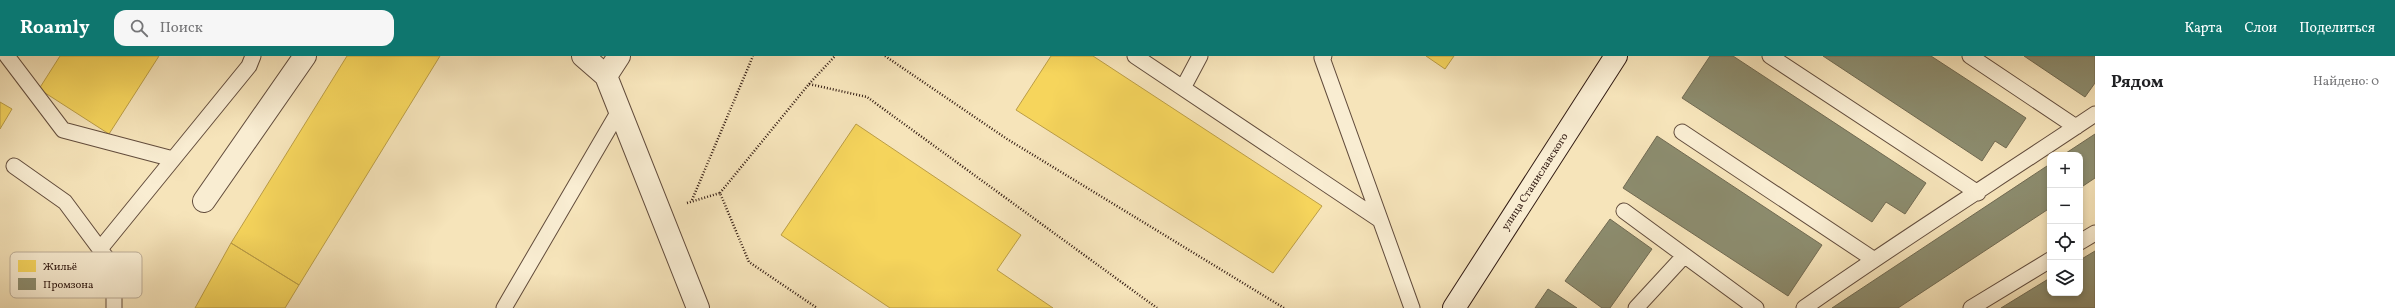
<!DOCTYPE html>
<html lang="ru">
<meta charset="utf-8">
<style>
body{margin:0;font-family:Vollkorn,serif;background:#f6f6f6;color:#202124}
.controls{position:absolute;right:12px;bottom:12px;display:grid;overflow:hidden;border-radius:8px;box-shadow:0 2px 6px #0003}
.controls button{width:36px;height:36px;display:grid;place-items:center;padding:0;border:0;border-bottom:1px solid #e0e0e0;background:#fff;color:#202124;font:20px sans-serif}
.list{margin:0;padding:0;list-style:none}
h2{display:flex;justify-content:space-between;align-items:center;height:52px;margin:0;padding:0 16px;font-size:17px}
h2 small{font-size:13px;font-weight:400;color:#757577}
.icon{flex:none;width:22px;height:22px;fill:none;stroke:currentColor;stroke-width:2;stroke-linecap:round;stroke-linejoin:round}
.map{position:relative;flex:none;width:2095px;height:252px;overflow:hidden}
header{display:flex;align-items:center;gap:24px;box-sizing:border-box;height:56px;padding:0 20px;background:#0f766e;color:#fff}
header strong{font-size:19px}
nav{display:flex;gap:22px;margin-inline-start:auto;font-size:14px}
.search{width:280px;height:36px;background:#f6f6f6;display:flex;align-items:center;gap:10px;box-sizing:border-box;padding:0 14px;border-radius:12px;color:#757577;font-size:15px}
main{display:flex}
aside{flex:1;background:#fff}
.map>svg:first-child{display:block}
</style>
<header>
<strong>Roamly</strong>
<div class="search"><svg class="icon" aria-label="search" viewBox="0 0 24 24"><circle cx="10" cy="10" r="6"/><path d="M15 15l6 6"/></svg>Поиск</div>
<nav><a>Карта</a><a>Слои</a><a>Поделиться</a></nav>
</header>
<main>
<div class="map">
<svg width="2095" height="252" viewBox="0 0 2095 252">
<rect width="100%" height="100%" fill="#f6e4ba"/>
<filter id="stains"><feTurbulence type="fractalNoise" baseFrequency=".005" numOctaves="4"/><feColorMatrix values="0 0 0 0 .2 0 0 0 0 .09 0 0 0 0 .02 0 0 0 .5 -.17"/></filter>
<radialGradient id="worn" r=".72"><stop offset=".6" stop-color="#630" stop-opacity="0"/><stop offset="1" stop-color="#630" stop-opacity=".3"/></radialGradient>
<path fill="#f6d55c" stroke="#bb9d46" d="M60 0H159L109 78 39 33Z
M347 0H440L299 229 231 187Z
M1051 0H1093L1322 150 1273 217 1016 54Z
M1426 0H1454L1445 13Z
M0 46 12 53 0 73Z
M856 68 1021 179 997 214 1053 252H890L781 179Z
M231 187 299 229 285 252H195Z"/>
<path fill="#8c8c6e" stroke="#716a52" d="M1710 0H1733L1926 127 1905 158 1886 146 1872 166 1682 42Z
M1823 0H1931L2026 62 2006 92 1995 85 1982 105Z
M2024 0H2095V27L2085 41Z
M2095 78V122L2080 132V99H2063Z
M1657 80 1822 189 1788 240 1623 132Z
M2050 108V152L1898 252H1832Z
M1610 163 1652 193 1610 252H1602L1565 225Z
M2095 195V252H2001L2050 222V237H2080V204Z
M1548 233 1556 238 1577 252H1535Z"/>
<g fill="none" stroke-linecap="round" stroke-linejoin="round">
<defs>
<path id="service" d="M7 0 63 74 173 103
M1135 0 1380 164
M1324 0 1322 2 1412 252
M1770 0 1978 137
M1970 0 2076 71
M1183 32 1200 0
M1682 76 1873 203
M14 110 65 146 114 212V252
M1624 155 1756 252
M2080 186 2095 177
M100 193 249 10 253 0
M504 252 619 55
M1636 252 1684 200
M1804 252C1899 185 1998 123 2095 58
M1971 252 2050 204"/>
<path id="minor" d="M583 0 606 20
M619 0 606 20 698 252
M204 145 305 0"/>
<g id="secondary">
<path id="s1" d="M1454 252 1616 0"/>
</g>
</defs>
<use href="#service" stroke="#624c3c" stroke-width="17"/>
<use href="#minor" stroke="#624c3c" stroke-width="24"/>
<use href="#secondary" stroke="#311a12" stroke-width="24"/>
<path stroke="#311a12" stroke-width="2.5" stroke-dasharray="1 2" stroke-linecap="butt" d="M885 0 1007 83 1284 252
M809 28 835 0
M720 137 809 28 867 41 1157 252
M692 144 753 0
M687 147 720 137 749 206 817 252"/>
<use href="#service" stroke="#f9edd2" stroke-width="15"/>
<use href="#minor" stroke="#f9edd2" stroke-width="22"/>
<use href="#secondary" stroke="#f9edd2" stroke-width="22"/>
</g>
<g text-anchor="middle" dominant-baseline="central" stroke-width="4" stroke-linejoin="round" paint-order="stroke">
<g font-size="11" fill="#311a12" stroke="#f9edd2">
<text stroke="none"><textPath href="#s1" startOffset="150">улица Станиславского</textPath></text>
</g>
</g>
<rect x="10" y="196" width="132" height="46" rx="6" fill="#f9edd2" stroke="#bdae98" stroke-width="1"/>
<rect x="18" y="204" width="18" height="12" fill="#f6d55c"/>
<rect x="18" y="222" width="18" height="12" fill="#8c8c6e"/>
<g font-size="11" fill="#311a12">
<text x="43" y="214">Жильё</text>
<text x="43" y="232">Промзона</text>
</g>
<rect width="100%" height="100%" filter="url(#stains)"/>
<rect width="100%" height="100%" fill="url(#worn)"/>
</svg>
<div class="controls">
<button>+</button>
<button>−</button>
<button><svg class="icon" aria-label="locate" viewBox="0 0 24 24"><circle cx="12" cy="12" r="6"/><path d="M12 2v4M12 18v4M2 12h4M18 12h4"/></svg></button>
<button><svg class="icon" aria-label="layers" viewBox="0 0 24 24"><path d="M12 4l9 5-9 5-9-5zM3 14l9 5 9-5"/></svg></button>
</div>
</div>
<aside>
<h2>Рядом<small>Найдено: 0</small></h2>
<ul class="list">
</ul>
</aside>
</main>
